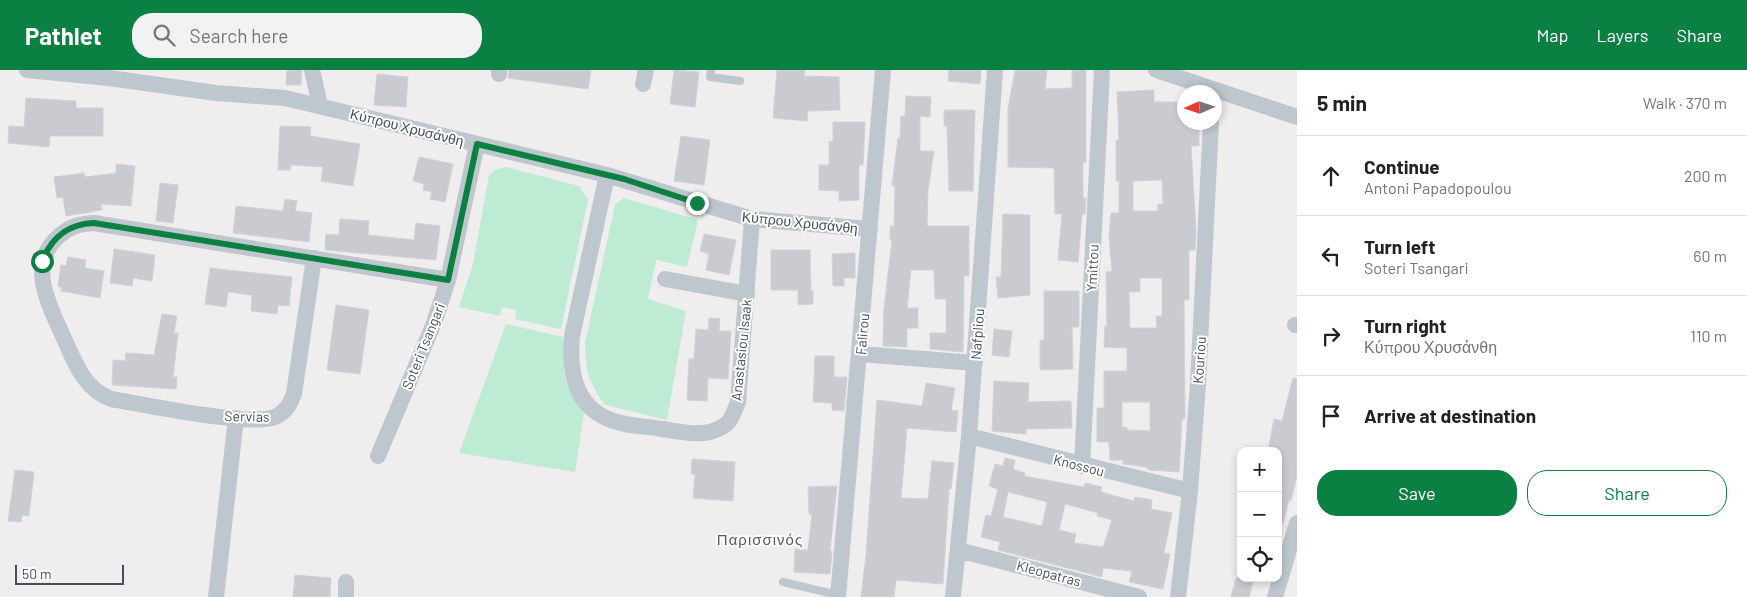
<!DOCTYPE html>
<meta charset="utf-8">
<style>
body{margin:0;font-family:Barlow,sans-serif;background:#f2f2f2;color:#222}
.controls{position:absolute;right:15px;bottom:15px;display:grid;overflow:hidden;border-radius:10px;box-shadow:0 2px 8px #0003}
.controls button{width:45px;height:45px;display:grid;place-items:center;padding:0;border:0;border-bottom:1px solid #e0e0e0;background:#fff;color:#222;font:25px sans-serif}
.compass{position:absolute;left:1177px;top:15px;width:45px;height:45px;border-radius:50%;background:#fff;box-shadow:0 2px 8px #0003;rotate:267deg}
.scale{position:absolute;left:15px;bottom:12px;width:109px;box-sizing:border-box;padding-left:5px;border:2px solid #464e59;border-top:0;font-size:14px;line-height:18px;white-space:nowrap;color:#464e59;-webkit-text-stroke:4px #fff;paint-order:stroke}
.stop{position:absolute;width:15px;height:15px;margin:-11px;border:4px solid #0b8043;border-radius:50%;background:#fff}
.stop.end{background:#0b8043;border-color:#fff;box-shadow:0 1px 5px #0008}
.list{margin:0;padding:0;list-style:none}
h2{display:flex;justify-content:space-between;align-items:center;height:65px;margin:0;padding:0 20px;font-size:21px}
h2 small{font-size:16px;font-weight:400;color:#767676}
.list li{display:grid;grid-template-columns:32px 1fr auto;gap:15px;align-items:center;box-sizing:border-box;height:80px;padding:0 20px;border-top:1px solid #e0e0e0}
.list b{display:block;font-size:19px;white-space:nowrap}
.list p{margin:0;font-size:16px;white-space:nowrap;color:#767676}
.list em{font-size:16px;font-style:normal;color:#767676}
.actions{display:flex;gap:10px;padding:15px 20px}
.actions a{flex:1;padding:11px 0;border:1px solid #0b8043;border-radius:20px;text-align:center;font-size:18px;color:#0b8043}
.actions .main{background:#0b8043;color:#fff}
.icon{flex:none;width:28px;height:28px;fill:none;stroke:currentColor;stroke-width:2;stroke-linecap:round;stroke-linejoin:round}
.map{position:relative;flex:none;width:1297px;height:527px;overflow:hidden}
header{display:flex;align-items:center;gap:30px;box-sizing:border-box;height:70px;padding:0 25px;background:#0b8043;color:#fff}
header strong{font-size:24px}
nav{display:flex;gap:28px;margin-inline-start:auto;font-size:18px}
.search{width:350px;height:45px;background:#f2f2f2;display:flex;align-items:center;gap:12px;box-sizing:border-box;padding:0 18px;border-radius:20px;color:#767676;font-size:19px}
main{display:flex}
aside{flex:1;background:#fff}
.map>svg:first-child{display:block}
</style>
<header>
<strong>Pathlet</strong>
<div class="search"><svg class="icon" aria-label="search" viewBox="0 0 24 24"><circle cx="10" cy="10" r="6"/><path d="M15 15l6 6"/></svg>Search here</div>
<nav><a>Map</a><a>Layers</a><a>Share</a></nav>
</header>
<main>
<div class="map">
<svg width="1297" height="527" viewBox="0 0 1297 527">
<rect width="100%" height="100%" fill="#efeded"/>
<path fill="#bdebd4" d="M506 97 579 116 588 130 561 259 515 249 516 240 502 237 500 246 459 237 473 194 489 105 497 99Z
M624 128 698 150 687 197 656 190 648 229 686 241 667 350 605 335C588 310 586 303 585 273L615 135Z
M506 254 563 267 565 309 584 343 575 402 459 383Z"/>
<path fill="#cacbd1" stroke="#d1d2d8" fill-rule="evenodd" d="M287 0H302L301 15H286Z
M509 0H591L588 19 508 8Z
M674 0 699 2 695 37 670 34Z
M777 0H805L804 6 839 7 840 40 808 41 807 51 773 48Z
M949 0H981L980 14 948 11Z
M1015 0H1047L1045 19 1072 18V0H1086V92H1083V128H1086L1085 144H1082L1078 192 1058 190 1062 144H1055L1054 98 1008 97V39Z
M377 4 408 7 406 37 374 35Z
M1154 20V32H1184V52H1199V76H1191L1196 160 1195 180H1189V230H1184L1185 348 1182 350 1179 402 1149 400 1146 397 1123 394V390H1110L1109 372H1097V338H1104V301H1127V278L1104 277 1105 256 1107 257 1106 202 1112 201 1109 168 1111 143H1119V111H1116V70H1119L1117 22ZM1162 110 1163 134H1158V141H1133V111ZM1140 208H1162V246H1156L1157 258H1130L1129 222H1140ZM1122 332H1150V361L1127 360V357H1122Z
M906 26 931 27 930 47 920 46V81H934L928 120 927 156H969V206L964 205 963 282 930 279V263H946V229H935L934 200H911L907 238H918V258H907V277L883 276 884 238 892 170H890V156H894L895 116H892L898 68 900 69 901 46H905Z
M26 28 76 31V38H103V66H50L49 77 8 73 9 56 24 57Z
M944 40H975L973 121H949L947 56H944Z
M833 52H865L863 95H859V130L839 131V121L819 120V95H829V71L833 72Z
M280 56 311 57 310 66 360 74 353 116 321 111 323 97 291 95 290 100H278Z
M681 66 710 70 704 115 674 111Z
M419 87 453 94 445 132 430 129 432 122 423 120 424 114 413 111Z
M116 94 135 96 131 136 101 134 102 140 66 146 63 127 57 128 54 107 84 103 85 107 116 103Z
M160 113 178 115 173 153 156 151Z
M285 129 297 131 295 141 312 143 309 172 233 163 236 136 283 141Z
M1003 144 1030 145V225L998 228 996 207H1001Z
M340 149 369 151 368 165 414 170 416 153 440 156 436 190 325 180 326 164 339 165Z
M704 164 736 170 729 205 706 200 709 184 700 181Z
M114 179 155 185 152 211 133 208 132 216 110 213Z
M771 180H810L811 221H813V234L798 235V220H771Z
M855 183V208H844V216H833L832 184Z
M68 187 86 190 85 198 104 201 100 228 61 221V217L58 216 61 195 66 196Z
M210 198 292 207 289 236 278 235 277 244 251 241 252 225 228 222 226 237 205 234Z
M1044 221H1079V257H1072L1073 299 1040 300V270H1044Z
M336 235 369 240 360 304 327 300Z
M162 244 177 246 174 263H178L173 307H177L176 319 112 315 113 290 125 291 126 283 154 285Z
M709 248 720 249 719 261H731L728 309 708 308 707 331 687 330 689 289H694L696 259 708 260Z
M994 259 1012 261 1009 287 992 285Z
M815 286H834V307H847L844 341 832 340V333L813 332Z
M1293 308 1297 309V406L1291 431 1289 430 1283 454H1278V381H1268L1274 349 1282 351Z
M994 311 1029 313 1028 332 1071 331 1072 358 1026 359V364L992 361Z
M926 313 955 318 951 340 958 341 956 362 907 358 901 428 928 429 932 391 954 393 951 419H949L943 514 896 510 894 527H861L866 485 877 330 922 336Z
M1005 388 1015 390 1013 399 1025 403 1024 406 1084 417 1085 413 1102 417 1101 422 1134 431 1135 427 1152 430 1151 439 1172 443 1164 483 1170 484 1163 519 1129 512 1132 501 1103 498 1102 507 998 480 1000 472 981 467 986 445 991 446 998 419 989 416 995 394 1003 396ZM1008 422 1047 432 1042 456 1003 447ZM1065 434 1098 443 1097 446 1112 450 1103 477 1074 473 1076 464 1059 460Z
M692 389 735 392 733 431 693 428 695 404H691Z
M15 400 34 402 29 446 22 445 21 452 8 451Z
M837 416 830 481H832L830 504 794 502 795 479 808 480 812 444H809L808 417Z
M295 505 331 508 330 527H293Z
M1236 508H1254L1249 527H1231Z"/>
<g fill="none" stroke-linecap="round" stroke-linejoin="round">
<path stroke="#bec6ce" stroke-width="8" d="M711 0 710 7 740 11
M783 512 838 525"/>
<path stroke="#bec6ce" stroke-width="16" d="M27 0 109 8 216 23 285 28 607 105 752 149 870 159
M312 0 320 35
M1156 0 1297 47
M499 4V0
M643 14 646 0
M607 105 572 266C569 297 573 333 606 348 623 356 644 356 662 359 682 362 703 368 722 357 732 352 734 341 738 332L752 149
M314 188 294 324C290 334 286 342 275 347 250 357 143 334 111 329 83 319 74 290 62 264 48 233 27 193 59 166 70 156 80 154 94 153L448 210
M665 209 747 224
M1295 255H1297
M860 284 975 293
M969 366 1190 421
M378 386 434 253 448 210 477 74
M1082 396 1102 0
M958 480 1139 527
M216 527 236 348
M346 527V512
M838 527 883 0
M953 527 969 366 995 0
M1178 527 1190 421 1198 314 1211 52
M1275 527 1297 453"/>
</g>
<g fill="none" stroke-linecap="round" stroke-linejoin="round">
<path stroke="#0b8043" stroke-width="6" d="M42 191C52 167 68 154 94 153L448 210 477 74 624 109 697 133"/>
</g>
<g text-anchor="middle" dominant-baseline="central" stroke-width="4" stroke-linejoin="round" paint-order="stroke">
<g font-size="14" fill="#464e59" stroke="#fff">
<text transform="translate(407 57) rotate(14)">Κύπρου Χρυσάνθη</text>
<text transform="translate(800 152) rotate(6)">Κύπρου Χρυσάνθη</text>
<text transform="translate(1092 198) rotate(-87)">Ymittou</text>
<text transform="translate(862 264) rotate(-85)">Falirou</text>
<text transform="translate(977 264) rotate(-86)">Nafpliou</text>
<text transform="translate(423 276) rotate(-68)">Soteri Tsangari</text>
<text transform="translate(741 280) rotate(-84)">Anastasiou Isaak</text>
<text transform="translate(1199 290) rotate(-86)">Kouriou</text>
<text transform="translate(247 346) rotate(1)">Servias</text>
<text transform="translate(1079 395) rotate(14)">Knossou</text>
<text transform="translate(1049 503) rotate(15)">Kleopatras</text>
</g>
<g font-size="15" letter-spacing="1" fill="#5a5c61" stroke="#fff">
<text x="760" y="469">Παρισσινός</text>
</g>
</g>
</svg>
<div class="controls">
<button>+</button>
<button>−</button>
<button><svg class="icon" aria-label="locate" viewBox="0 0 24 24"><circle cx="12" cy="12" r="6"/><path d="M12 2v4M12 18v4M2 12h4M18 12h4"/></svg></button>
</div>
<svg class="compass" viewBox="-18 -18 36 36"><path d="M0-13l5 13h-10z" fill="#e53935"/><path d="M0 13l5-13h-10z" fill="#767676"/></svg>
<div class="scale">50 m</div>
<div class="stop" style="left:42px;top:191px"></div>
<div class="stop end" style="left:697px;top:133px"></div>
</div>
<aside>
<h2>5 min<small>Walk · 370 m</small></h2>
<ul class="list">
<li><svg class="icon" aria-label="ahead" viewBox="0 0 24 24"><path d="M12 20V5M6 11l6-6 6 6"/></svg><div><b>Continue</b><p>Antoni Papadopoulou</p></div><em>200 m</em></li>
<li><svg class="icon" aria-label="left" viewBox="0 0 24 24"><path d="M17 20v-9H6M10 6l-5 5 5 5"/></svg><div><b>Turn left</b><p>Soteri Tsangari</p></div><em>60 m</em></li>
<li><svg class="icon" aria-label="right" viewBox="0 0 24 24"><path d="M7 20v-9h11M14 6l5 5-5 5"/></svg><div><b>Turn right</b><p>Κύπρου Χρυσάνθη</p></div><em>110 m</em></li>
<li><svg class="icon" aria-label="arrive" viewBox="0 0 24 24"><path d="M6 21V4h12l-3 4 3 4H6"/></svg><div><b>Arrive at destination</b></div></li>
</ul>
<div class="actions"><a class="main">Save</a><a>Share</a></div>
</aside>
</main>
